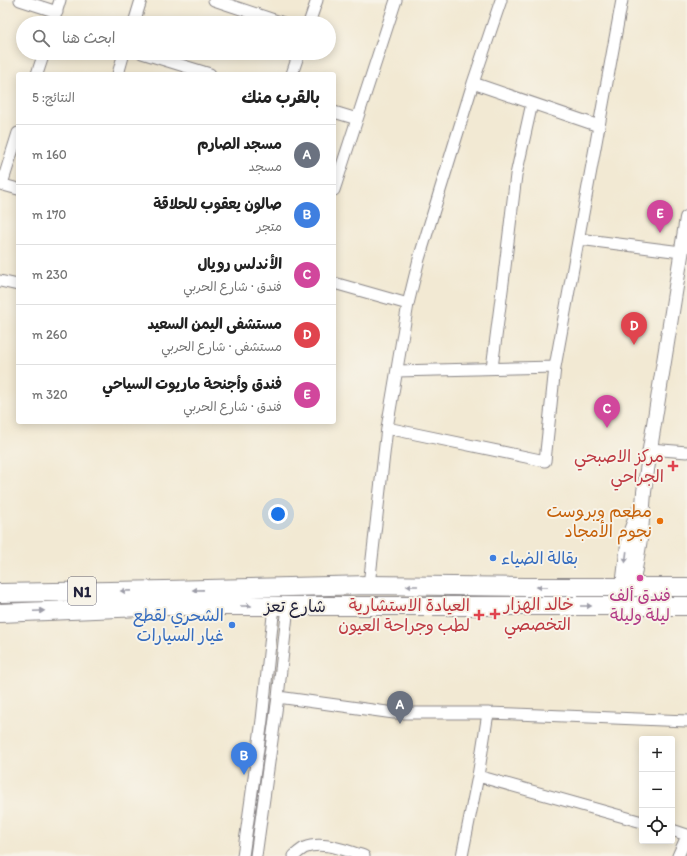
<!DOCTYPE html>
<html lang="ar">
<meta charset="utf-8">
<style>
body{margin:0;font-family:Itim,"Playpen Sans Arabic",sans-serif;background:#f6f6f6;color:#222;direction:rtl}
.controls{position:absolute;right:12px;bottom:12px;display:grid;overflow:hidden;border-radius:4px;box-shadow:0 2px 10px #0003}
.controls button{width:36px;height:36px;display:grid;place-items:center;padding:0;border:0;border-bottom:1px solid #e0e0e0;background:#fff;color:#222;font:20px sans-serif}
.you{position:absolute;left:278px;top:514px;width:14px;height:14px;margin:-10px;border:3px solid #fff;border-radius:50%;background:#1a73e8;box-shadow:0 0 0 6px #1a73e833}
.badge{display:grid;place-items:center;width:26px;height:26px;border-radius:50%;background:#db2777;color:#fff;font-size:13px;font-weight:700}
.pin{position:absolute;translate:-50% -33px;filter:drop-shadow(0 1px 2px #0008)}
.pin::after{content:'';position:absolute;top:21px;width:14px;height:12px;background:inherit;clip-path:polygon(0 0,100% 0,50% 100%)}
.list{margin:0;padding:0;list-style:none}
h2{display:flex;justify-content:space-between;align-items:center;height:52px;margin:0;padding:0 16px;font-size:17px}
h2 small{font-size:13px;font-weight:400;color:#767676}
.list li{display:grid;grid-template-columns:26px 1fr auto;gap:12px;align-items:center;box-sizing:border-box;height:60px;padding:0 16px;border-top:1px solid #e0e0e0}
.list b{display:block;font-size:15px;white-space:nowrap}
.list p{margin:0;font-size:13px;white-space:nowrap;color:#767676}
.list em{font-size:13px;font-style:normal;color:#767676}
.icon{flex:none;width:22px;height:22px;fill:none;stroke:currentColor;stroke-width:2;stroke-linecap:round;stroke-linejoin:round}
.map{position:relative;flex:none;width:687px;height:856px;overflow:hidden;direction:ltr}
.search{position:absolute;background:#fff;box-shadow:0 2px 10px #0003;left:16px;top:16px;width:320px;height:44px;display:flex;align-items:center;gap:10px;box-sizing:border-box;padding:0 14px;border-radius:22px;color:#767676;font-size:15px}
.panel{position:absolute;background:#fff;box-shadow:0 2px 10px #0003;left:16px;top:72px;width:320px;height:352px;border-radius:4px;direction:rtl}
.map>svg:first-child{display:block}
</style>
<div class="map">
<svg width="687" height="856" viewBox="0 0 687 856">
<rect width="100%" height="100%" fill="#f7f3e8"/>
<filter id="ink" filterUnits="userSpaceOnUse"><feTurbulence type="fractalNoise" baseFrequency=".025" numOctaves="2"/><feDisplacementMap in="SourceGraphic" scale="8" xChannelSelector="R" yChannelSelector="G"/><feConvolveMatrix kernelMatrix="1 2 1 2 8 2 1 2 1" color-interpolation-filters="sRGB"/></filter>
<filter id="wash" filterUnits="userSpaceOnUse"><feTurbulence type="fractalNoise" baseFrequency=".012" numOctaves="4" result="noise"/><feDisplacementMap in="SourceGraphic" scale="16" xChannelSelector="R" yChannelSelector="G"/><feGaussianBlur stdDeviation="0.9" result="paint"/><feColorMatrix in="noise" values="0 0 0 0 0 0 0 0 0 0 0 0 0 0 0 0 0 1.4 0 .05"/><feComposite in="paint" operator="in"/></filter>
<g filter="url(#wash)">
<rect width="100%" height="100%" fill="#f2e9d3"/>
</g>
<g filter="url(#ink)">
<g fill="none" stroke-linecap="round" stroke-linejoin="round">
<defs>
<path id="minor" d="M20 0 57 12
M214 0 283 23
M53 23 60 0
M134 23 141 0
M309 23 317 0
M142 53 210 74
M37 74 44 53
M118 74 124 53
M292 74 299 53
M473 83 599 126
M334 112 357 119
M0 184 18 189
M2 184 18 133
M334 190 396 0
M579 239 681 252
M0 281 18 285
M334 283 408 304
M492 368 505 267 516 175 532 103
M397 371 555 367
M387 428 545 461 555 367 622 0
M650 449 687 452
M369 585 387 428 408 304 419 259 473 83 501 0
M278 697 394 713H488L687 721
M478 776 642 822
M672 830 687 835
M243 856 262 720 274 606
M256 856 278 697 288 606
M294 856C297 853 301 850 304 848 323 840 346 851 364 856
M462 856 478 776 488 713
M678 856 687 836"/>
<path id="tertiary" d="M623 586 629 536 638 512
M632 587 641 533 644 492 650 449 687 218"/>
<path id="trunk" d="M0 593 165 590 369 585 526 587H687
M0 613 165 606H687"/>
</defs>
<use href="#minor" stroke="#8a8687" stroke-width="13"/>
<use href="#tertiary" stroke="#8a8687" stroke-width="16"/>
<use href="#trunk" stroke="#8a8687" stroke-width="20"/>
<use href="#minor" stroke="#fff" stroke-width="11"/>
<use href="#tertiary" stroke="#fff" stroke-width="14"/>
<use href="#trunk" stroke="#fff" stroke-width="18"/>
</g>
<defs><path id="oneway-solid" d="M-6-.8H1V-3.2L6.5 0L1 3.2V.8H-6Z"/></defs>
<g fill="#9c9ca7">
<use href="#oneway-solid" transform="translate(626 557) rotate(97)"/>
<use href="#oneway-solid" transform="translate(412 586) rotate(-180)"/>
<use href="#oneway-solid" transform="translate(542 587) rotate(180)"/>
<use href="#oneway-solid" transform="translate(198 590) rotate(179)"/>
<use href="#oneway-solid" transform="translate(126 591) rotate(179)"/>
<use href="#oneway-solid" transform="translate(246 606)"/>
<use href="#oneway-solid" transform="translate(586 606)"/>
<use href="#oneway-solid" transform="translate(39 611) rotate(-2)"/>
</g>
</g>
<g fill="#e0444e" stroke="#f7f3e8" stroke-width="1.5">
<path d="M671 460h4v4h4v4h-4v4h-4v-4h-4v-4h4z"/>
<path d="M493 608h4v4h4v4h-4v4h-4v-4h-4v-4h4z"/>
<path d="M477 609h4v4h4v4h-4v4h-4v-4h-4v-4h4z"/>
</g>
<circle fill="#e8710a" stroke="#f7f3e8" stroke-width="1.5" cx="660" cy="521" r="4"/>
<g fill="#3f7fe0" stroke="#f7f3e8" stroke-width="1.5">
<circle cx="493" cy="558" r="4"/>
<circle cx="232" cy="625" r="4"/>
</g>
<circle fill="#d1479c" stroke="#f7f3e8" stroke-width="1.5" cx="640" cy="578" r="4"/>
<g text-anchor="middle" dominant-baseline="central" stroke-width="4" stroke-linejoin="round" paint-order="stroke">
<rect fill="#f7f3e8" stroke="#62616f" stroke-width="1" x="68" y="577" width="28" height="28" rx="3"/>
<g font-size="16" font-weight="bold" fill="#22223b">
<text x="82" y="591">N1</text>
</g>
<g font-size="17" fill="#be3a42" stroke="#f7f3e8" text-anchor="end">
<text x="664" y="456">مركز الاصبحي<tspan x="664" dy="20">الجراحي</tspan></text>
<text x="504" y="604" text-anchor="start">خالد الهزار<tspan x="504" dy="20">التخصصي</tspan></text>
<text x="470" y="605">العيادة الاستشارية<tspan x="470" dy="20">لطب وجراحة العيون</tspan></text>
</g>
<g font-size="17" fill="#c56008" stroke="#f7f3e8" text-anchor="end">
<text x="652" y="511">مطعم وبروست<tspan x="652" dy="20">نجوم الأمجاد</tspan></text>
</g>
<g font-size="17" fill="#366cbe" stroke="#f7f3e8" text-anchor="start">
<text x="501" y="558">بقالة الضياء</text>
<text x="224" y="615" text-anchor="end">الشحري لقطع<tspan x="224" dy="20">غيار السيارات</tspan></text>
</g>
<g font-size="17" fill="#b23c85" stroke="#f7f3e8">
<text x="640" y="595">فندق ألف<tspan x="640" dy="20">ليلة وليلة</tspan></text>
</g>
<g font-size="17" fill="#22223b" stroke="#f7f3e8">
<text x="295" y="606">شارع تعز</text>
</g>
</g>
</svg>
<div class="controls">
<button>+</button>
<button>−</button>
<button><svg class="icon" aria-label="locate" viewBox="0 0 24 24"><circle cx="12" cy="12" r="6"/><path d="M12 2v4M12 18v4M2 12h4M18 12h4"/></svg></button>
</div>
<div class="you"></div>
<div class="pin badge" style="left:400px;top:724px;background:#6b7280">A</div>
<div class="pin badge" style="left:244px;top:775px;background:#3f7fe0">B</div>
<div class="pin badge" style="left:607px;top:428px;background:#d1479c">C</div>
<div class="pin badge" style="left:634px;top:345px;background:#e0444e">D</div>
<div class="pin badge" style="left:660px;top:233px;background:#d1479c">E</div>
<div class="search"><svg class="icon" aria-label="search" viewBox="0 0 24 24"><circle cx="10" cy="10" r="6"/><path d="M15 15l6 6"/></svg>ابحث هنا</div>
<section class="panel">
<h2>بالقرب منك<small>النتائج: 5</small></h2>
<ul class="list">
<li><span class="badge" style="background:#6b7280">A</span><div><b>مسجد الصارم</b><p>مسجد</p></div><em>160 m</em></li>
<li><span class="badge" style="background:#3f7fe0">B</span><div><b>صالون يعقوب للحلاقة</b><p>متجر</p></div><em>170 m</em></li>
<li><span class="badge" style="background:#d1479c">C</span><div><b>الأندلس رويال</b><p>فندق · شارع الحربي</p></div><em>230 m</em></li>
<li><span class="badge" style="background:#e0444e">D</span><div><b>مستشفى اليمن السعيد</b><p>مستشفى · شارع الحربي</p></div><em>260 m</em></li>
<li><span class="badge" style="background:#d1479c">E</span><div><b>فندق وأجنحة ماريوت السياحي</b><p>فندق · شارع الحربي</p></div><em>320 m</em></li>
</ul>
</section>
</div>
